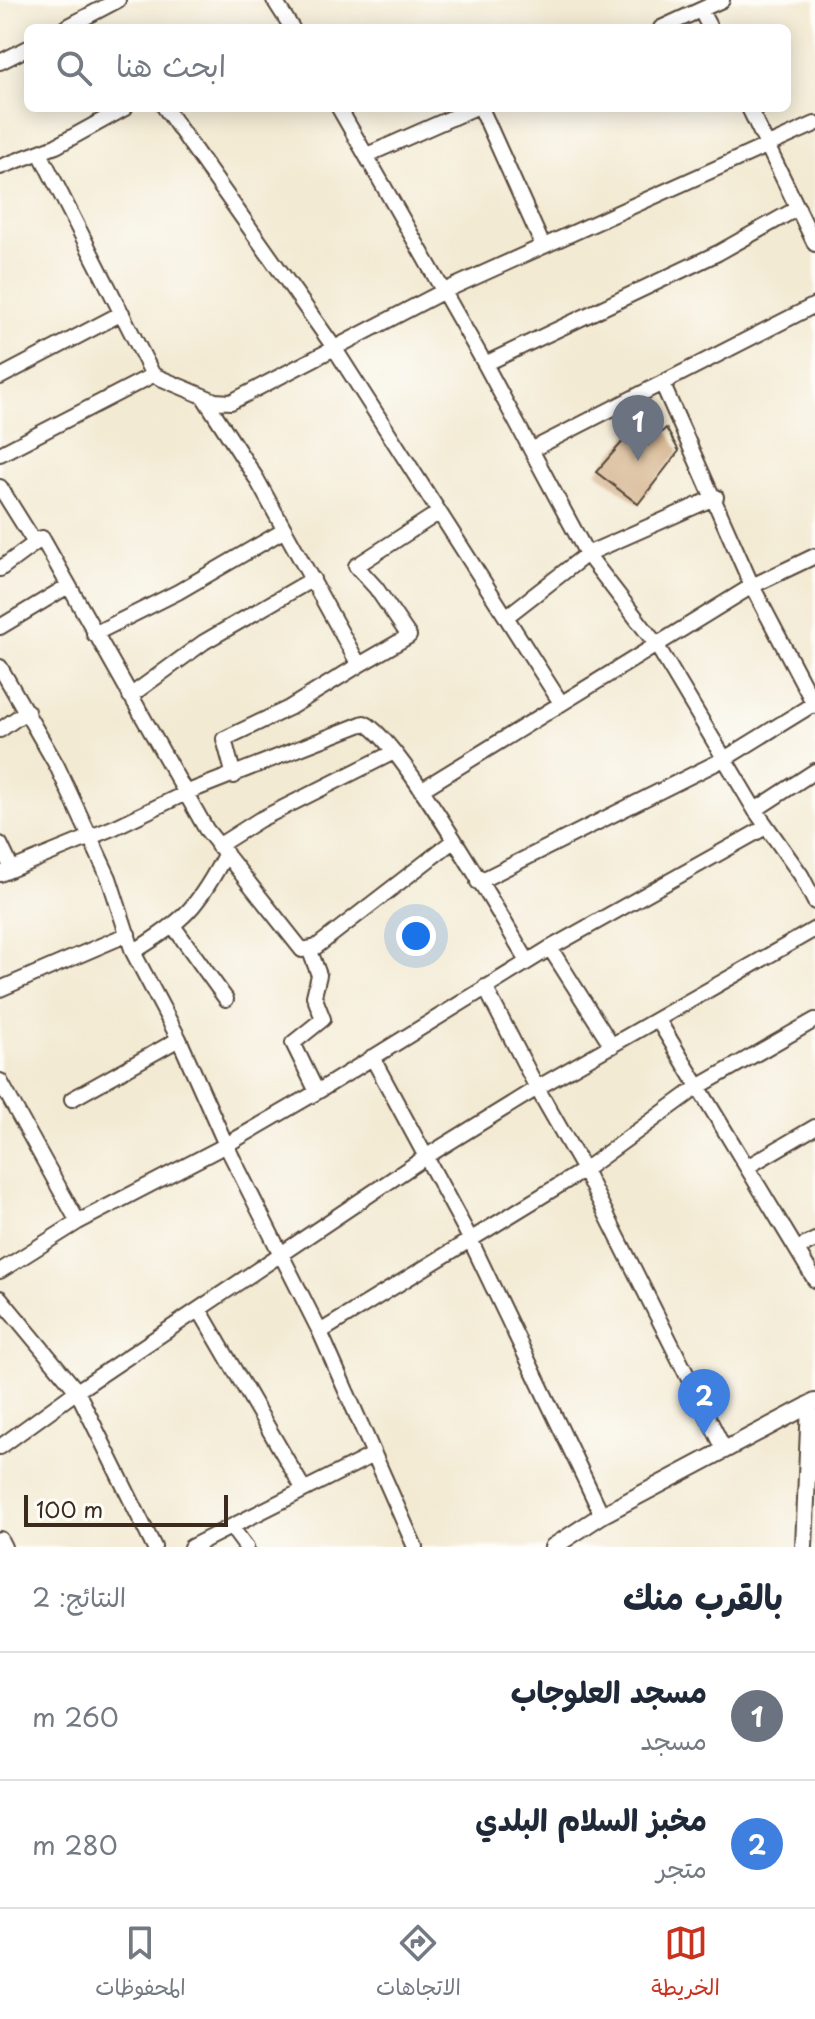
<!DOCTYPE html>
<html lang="ar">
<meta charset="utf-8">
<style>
body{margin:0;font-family:"Playpen Sans","Playpen Sans Arabic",sans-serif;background:#f6f6f7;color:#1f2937;direction:rtl}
.scale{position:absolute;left:24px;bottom:20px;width:204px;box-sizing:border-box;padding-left:8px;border:4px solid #3b2a1e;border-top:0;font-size:22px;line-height:28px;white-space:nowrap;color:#3b2a1e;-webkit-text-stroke:6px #fdfcf7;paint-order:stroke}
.you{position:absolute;left:416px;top:936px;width:28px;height:28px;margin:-20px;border:6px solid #fff;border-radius:50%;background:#1a73e8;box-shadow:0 0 0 12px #1a73e833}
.badge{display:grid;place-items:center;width:52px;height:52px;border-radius:50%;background:#c8321e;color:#fff;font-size:26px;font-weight:700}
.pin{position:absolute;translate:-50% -66px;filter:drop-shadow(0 2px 4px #0008)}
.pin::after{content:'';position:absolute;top:42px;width:28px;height:24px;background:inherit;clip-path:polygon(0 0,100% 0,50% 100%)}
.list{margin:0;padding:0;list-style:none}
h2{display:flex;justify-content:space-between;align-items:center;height:104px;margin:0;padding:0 32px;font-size:34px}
h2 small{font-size:26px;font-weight:400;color:#747a83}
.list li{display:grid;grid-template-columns:52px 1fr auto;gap:24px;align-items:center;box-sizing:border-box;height:128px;padding:0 32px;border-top:2px solid #e0e1e3}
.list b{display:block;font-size:30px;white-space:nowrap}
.list p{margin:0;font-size:26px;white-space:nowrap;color:#747a83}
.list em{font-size:26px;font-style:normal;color:#747a83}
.icon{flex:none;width:44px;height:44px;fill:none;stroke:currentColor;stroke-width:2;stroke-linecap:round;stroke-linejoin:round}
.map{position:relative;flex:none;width:815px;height:1547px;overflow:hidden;direction:ltr}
.search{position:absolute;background:#fff;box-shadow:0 4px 20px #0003;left:24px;right:24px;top:24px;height:88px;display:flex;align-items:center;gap:20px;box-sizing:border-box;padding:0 28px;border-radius:12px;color:#747a83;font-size:30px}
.sheet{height:360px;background:#fff}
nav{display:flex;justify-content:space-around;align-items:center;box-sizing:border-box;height:112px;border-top:2px solid #e0e1e3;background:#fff;font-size:22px;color:#747a83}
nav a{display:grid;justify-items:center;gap:4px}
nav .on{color:#c8321e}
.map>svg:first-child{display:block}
</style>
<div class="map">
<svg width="815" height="1547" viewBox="0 0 815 1547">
<rect width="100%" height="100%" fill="#fdfcf7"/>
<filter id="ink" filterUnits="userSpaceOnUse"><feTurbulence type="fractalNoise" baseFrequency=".0125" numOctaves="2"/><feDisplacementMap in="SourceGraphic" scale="16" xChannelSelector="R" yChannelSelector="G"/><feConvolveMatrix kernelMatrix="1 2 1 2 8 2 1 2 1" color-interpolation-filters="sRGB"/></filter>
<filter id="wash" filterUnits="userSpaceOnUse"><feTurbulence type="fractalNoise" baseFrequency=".006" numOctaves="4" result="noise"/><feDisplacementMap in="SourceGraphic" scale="32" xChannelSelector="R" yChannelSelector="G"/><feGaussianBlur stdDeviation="1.8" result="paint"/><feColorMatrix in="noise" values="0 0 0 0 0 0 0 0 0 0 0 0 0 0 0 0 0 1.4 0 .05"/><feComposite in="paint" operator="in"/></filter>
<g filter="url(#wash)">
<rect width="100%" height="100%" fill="#f3ead3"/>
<g id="blocks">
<path fill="#d3b088" d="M666 428 679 451 638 504 596 472 632 431 648 445Z"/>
</g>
</g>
<g filter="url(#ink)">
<use href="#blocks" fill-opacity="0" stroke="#574739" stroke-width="2"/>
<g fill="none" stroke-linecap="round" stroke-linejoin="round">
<defs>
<path id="minor" d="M274 0 292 28
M701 11 710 28
M65 28 118 0
M661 28 722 0
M0 62 28 48
M165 108 333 346 561 703
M339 108 485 364 587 554 656 644 755 810 801 875 815 902
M481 108 543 246
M749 108 815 244
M40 153 153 375 215 401 231 402 444 291 815 124
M367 155 474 108
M0 167 56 146 125 108
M485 364 718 253 798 208
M0 377 122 313
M662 383 752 586 815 706
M203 396 256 478 359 665 289 708 224 739 234 776
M531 450 815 305
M0 454 153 375
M0 487 35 543
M0 569 42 538 206 829 302 950 316 947 453 841
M506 617 587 554 716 497
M0 627 68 586
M94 634 178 592 283 531
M359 665 409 636 376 588 356 566 438 513
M0 667 57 766 109 878 133 952 179 1039 226 1145 320 1332 415 1547
M130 696 204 642 313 579
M0 730 27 711
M421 790 752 586 815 556
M755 810 815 771
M0 844 12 869
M218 846 259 820 394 752
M0 874 115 827 188 792 364 723C397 735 502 919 527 960
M478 882 726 758 815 703
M174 927 226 999
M550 948 766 827
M310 951 319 975 314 996 323 1019 293 1043 317 1092
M133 952C185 920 198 907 226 853
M485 987 537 1088 584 1170 724 1449
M0 989 128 934
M658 1020 815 1280
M372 1057 466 1231 602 1515
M0 1081 78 1222
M72 1099 179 1039
M747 1167 815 1127
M797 1249 815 1240
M0 1271 78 1222 226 1145 317 1092 550 948 612 1046
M0 1298 77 1391 0 1447
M199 1309 303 1488
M320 1332 584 1170 698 1087 815 1020
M232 1528 246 1547
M0 1539 4 1547
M154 1547 77 1391 427 1156 537 1088 815 929
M191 1547 373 1455"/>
<path id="tertiary" d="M553 1547 602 1515 815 1402
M804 1547 810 1404"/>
</defs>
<use href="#minor" stroke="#574739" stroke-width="18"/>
<use href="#tertiary" stroke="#574739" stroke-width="20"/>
<use href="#minor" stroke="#fff" stroke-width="14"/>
<use href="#tertiary" stroke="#fff" stroke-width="16"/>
</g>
</g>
</svg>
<div class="scale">100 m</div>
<div class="you"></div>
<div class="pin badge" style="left:638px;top:461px;background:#6b7280">1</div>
<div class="pin badge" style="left:704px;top:1435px;background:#3f7fe0">2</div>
<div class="search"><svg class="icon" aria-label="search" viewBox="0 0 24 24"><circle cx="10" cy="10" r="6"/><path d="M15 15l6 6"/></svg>ابحث هنا</div>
</div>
<section class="sheet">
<h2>بالقرب منك<small>النتائج: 2</small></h2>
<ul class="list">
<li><span class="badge" style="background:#6b7280">1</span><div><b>مسجد العلوجاب</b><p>مسجد</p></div><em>260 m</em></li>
<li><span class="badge" style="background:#3f7fe0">2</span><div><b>مخبز السلام البلدي</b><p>متجر</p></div><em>280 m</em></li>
</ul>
</section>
<nav>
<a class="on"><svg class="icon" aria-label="map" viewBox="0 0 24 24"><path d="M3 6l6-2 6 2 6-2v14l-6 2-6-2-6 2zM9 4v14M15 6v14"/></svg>الخريطة</a>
<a><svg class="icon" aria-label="directions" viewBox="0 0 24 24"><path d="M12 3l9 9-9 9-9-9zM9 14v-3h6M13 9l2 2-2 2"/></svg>الاتجاهات</a>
<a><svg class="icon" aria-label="saved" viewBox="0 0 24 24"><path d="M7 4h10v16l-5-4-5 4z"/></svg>المحفوظات</a>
</nav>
